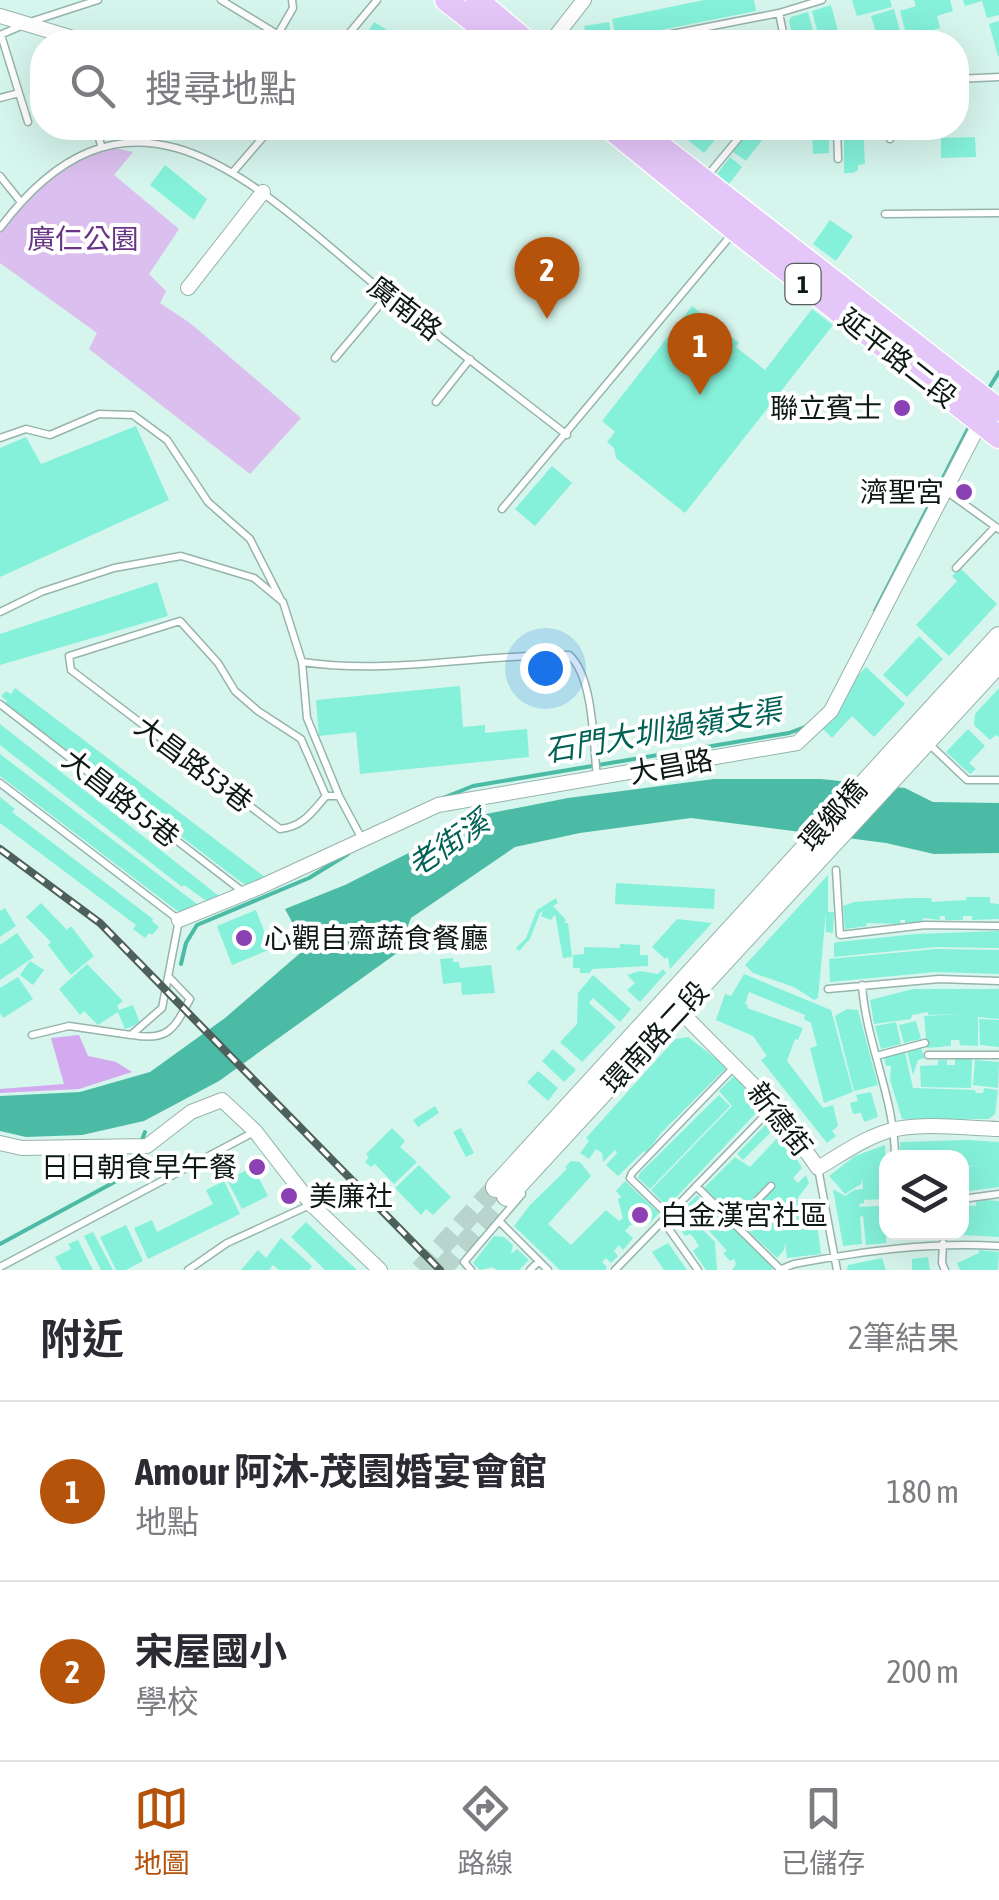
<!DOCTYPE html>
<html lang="zh-TW">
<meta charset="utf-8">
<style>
body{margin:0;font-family:"Asap Condensed","Noto Sans TC",sans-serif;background:#f7f7f7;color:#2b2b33}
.controls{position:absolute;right:30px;bottom:30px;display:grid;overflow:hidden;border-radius:20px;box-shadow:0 10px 40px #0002}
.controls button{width:90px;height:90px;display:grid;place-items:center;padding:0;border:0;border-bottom:2px solid #e1e1e2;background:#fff;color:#2b2b33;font:50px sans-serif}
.you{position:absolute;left:545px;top:668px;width:35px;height:35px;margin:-25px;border:8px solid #fff;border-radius:50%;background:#1a73e8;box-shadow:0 0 0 15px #1a73e833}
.badge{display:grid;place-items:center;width:65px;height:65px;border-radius:50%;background:#b45309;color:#fff;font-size:32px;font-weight:700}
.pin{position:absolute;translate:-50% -82px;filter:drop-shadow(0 2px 5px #0008)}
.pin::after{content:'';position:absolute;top:52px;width:35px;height:30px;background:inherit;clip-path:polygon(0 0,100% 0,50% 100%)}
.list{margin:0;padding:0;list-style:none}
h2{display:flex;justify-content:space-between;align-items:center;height:130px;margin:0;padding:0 40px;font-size:42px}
h2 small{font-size:32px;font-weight:400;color:#7c7c81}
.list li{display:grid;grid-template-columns:65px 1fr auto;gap:30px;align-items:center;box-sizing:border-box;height:180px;padding:0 40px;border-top:2px solid #e1e1e2}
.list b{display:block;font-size:38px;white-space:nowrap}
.list p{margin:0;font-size:32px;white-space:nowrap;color:#7c7c81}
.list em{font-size:32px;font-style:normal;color:#7c7c81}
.icon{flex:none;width:55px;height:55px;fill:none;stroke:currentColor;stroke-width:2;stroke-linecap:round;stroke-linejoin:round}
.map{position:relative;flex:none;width:999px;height:1270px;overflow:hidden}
.search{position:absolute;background:#fff;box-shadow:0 10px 40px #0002;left:30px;right:30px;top:30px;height:110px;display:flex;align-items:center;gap:25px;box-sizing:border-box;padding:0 35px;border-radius:40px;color:#7c7c81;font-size:38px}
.sheet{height:490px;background:#fff}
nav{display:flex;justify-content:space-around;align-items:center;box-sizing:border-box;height:140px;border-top:2px solid #e1e1e2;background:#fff;font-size:28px;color:#7c7c81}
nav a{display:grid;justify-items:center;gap:5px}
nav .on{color:#b45309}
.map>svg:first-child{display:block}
</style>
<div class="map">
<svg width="999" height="1270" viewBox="0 0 999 1270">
<rect width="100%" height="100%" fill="#d6f5ed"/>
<path fill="#dbbfee" d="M101 145 133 152 114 175 179 229 149 274 166 291 160 303 190 323 301 418 250 474 89 349 97 333 0 263V230L52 174Z"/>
<path fill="#d3a9ef" d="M79 1035 88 1056 116 1062 132 1072 79 1089 0 1093V1089L64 1084 51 1038Z"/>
<path fill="#4cbba6" d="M714 779H821L905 788 933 802 999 803V853L934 854 886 843 691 818 580 833 515 847 411 918 397 953 219 1081 144 1121 82 1135 26 1137 0 1131V1096L80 1092 150 1072 225 1018 306 948 285 909 345 885 486 814 568 798Z"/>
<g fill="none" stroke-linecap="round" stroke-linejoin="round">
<path stroke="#4cbba6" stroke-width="4" d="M989 388 999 372
M875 611 971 423
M443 798 473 786 789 733 805 727
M181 964 186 943 197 925 309 878 348 854
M141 1142 145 1132
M0 1244 120 1179 133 1164 138 1151"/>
</g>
<path fill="#85f1da" d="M704 0H754L756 11 616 39 612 19Z
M852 0H890L892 7 857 16Z
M914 0H950L953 11 937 16 940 28 907 38 900 11 916 6Z
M963 0H999V15L987 18 982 1 965 6Z
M831 5 841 42H820L812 11Z
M894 9 902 38 879 42 871 16Z
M808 12 816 42H794L789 21 791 17Z
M999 21V56H998L989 24Z
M374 22 407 42H362Z
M609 22 613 42H587L584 26Z
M682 128H712L720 134 704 153 678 132Z
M784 128H807V138L795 139V131H784Z
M812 128H829V153L813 154Z
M844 128H863L865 164 858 165V170L853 173H844Z
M749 130 762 140 746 161 733 152Z
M975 137 976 157 941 158V138Z
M730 157 742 167 729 184 717 174Z
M165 165 207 199 194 220 150 185Z
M830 220 853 236 836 261 813 244Z
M692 306 739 343 736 347 765 370 812 309 833 325 685 513 616 458 614 448 607 442 615 432 602 421Z
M136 426 169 500 0 577V448L26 437 41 464Z
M552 466 572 483 535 526 515 509Z
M960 568 997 604 949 656 916 625 957 581 952 576Z
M157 582 168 616 0 665V634Z
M919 636 943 659 907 697 883 675Z
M866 667 905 704 874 737 852 716 832 738 815 721Z
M460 686 463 727 485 725V733L527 729 529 757 360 774 356 732 319 736 316 700Z
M15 688 265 877 258 885 254 882 249 888 5 703 7 701 1 696 6 691 11 694Z
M999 688V737L996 735 990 740 974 725 975 714Z
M0 724 219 896 212 905 184 885 182 887 0 745Z
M968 729 985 746 969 763 976 769 970 774 946 752Z
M0 754 201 907 188 919 0 776Z
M0 797 15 809 12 812 153 919 152 921 159 927 152 935 149 933 145 938 133 929 136 925 0 823Z
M828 875V912H834L833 933 826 932V912L818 998 814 1000 794 987 753 973 745 965Z
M616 883 715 889 714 909 615 904Z
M966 897H990V903L999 904V919L972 920V916H963V920H945V916H940V920L923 918V921L905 923V920H900L901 924 866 923 867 926 845 929 843 906 854 902 909 898H931L932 902 966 900Z
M556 898 558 903 553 906 566 920 564 923H568L572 957 563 958 555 914 551 920 541 916 543 911 540 913 530 939 519 951 516 948 526 938 537 910Z
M41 903 67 930 71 926 94 956 71 975 48 945 51 942 26 917Z
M5 908 16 926 0 937V911Z
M256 910 271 949 232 965 217 926Z
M677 919 712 923 670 969 668 957 665 959 652 947Z
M999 931V948L936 947 834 957V943L838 942 916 934Z
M17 933 34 957 0 980V945Z
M620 944 640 945V955H648V966L592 969 590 973H580V968H573V955L584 954V947L620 948Z
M936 949 999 950V974L935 972 830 982 829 959Z
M453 958V962H459L460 968 491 965 495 993 462 995 461 982 443 984 440 959Z
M30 961 44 970 33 985 20 975Z
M87 964 123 1001 117 1006 119 1010 133 1005 140 1023 125 1029 118 1012 98 1025 84 1011 80 1015 59 989Z
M663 969 666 973 640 1002 627 990 635 983 627 975 640 971 658 974Z
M744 974 831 1010 853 1092 824 1103 810 1048 817 1046 811 1023 804 1019 805 1015 749 992 745 1004 748 1005 747 1008 803 1028 798 1040 795 1039 787 1061 823 1108 833 1105 838 1126 832 1131 836 1136 827 1143 761 1060 767 1056 753 1036 716 1020 725 994 731 996Z
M593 975 631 1009 620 1022 593 998 589 1003 616 1027 582 1062 560 1042 577 1024 578 993Z
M18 977 33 999 3 1018 0 1013V988Z
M913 989H999V1019L978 1017V1046L960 1045 959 1040H951V1046L927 1048 924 1016 960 1014 928 1015V1012L912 1015 911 1019 874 1024 870 1000Z
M847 1009 858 1010 878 1085 854 1091 835 1016Z
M979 1019 999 1020V1047L980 1045Z
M916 1021 921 1039 904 1043 899 1025Z
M896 1022 901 1044 881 1049 875 1026Z
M688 1037 727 1067 661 1133 646 1153 644 1151 618 1176 606 1165 617 1153 615 1150 603 1162 602 1153 596 1149 589 1159 580 1153 589 1141 586 1138 675 1039Z
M921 1048 924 1058 918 1060 913 1075 907 1051Z
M553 1049 576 1070 564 1082 542 1061Z
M905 1052 913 1088 975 1090 976 1093H983L984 1088 998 1090 995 1114 989 1119H902L890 1080 891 1066H886L884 1057Z
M955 1059H972L971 1088 921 1087 920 1066 938 1065V1060H947V1065H955Z
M975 1060 999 1062 998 1088 973 1085Z
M538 1071 558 1088 548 1101 527 1082Z
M734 1076 759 1103 757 1112 667 1207 651 1190 732 1106 719 1091Z
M871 1092 878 1117 864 1122 861 1113 853 1114 850 1103 858 1101 856 1095Z
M719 1095 730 1106 650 1189 638 1178 640 1173Z
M435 1106 439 1113 418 1127 413 1120Z
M769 1121 776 1127 743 1160 737 1154Z
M392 1128 405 1141 400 1147 417 1162 394 1184 375 1164 371 1167 365 1162 369 1157 366 1154Z
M461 1128 474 1153 466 1157 453 1132Z
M782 1133 802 1168 793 1178 798 1183 806 1175 809 1183 797 1199 801 1203 814 1201 821 1254 787 1258 785 1243 784 1250 777 1258 740 1223 775 1187 769 1182 735 1217 704 1188 735 1157 750 1167Z
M968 1140 999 1142V1187L962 1192V1167L974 1166 962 1165V1158H900V1142Z
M885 1145 886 1169 880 1171 885 1199 864 1200V1203L859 1204 860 1207 880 1206 886 1209V1243L866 1245 863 1216 860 1217 862 1244 843 1246 833 1189 845 1196 854 1190 863 1189 862 1178 861 1184 845 1194 829 1176 855 1156Z
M571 1161 580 1162 591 1176 548 1224 571 1245 606 1210 619 1221 623 1218 618 1199 621 1197 616 1191 625 1181 659 1213 649 1224 630 1225 625 1231 633 1238 623 1250 619 1245 614 1251 618 1256 611 1263 606 1258 602 1262 607 1267 605 1270H560L514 1226 530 1205 567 1169 565 1167Z
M419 1165 451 1197 433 1215 426 1209 421 1215 395 1188Z
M253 1167 268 1196 242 1209 227 1180Z
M224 1181 240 1214 148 1259 134 1228 152 1220 157 1232 213 1204 206 1190Z
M697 1195 714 1210 701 1223 697 1218 681 1220 678 1215Z
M985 1200 999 1201V1237L962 1235V1205L976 1206V1202Z
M717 1213 773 1267 772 1270H732L736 1264 734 1259 730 1261 723 1253 727 1251 704 1225Z
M694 1221 715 1242 717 1270H706L693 1251 699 1246 694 1238 690 1234 685 1236 680 1228Z
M306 1222 329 1244 357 1270H325L314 1259 291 1237Z
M126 1225 143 1261 126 1270H116L100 1237Z
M93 1232 113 1270H101L84 1236Z
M494 1236 504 1237 513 1245 511 1254 517 1249 529 1260 519 1270H497L493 1267 480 1270 473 1263Z
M281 1238 312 1266 309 1270H279L273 1265 269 1270H241L258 1250 266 1258Z
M78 1240 93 1270H62L55 1257 71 1249 68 1244Z
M668 1243 687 1270H664L652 1252Z
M979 1250 999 1252 998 1270H960L957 1263 979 1253Z
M928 1257 930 1270H912V1259Z
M882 1258 886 1270H847L848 1265Z"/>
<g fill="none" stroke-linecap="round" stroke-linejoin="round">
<path stroke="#b8d4cd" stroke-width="20" stroke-dasharray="20 10" stroke-linecap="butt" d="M420 1270 496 1187
M441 1270 507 1196"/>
<defs>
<path id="lane" d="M221 0 290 42
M779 13 785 42
M33 21 98 0
M278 34 293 8 292 0
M0 35 21 26
M1 35 28 122
M636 41 779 13 822 0
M342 42 377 0
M956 79 999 77
M0 98 19 93
M96 128 101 145
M837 128 838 159
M889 128 890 139
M233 172 271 128
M708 175 747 128
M0 176 20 201
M885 214 999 213
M0 228C136 47 263 194 386 294 445 342 507 388 567 435
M335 358 388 295
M436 402 470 359
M0 438 26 429 50 435 99 414 133 415 167 440 208 502 250 539 280 598
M946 491 999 529
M502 509 732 234
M956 568 995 527
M0 612 41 592 114 568 181 556 254 578 283 602 302 662 307 718 339 796
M180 621 218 663 235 691 258 711 301 739 326 796C312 812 303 827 280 829L71 670 69 656Z
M302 662C392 675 479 654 569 655 594 677 593 744 597 777
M0 704 242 891
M928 743 967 780H999
M0 783 179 920 162 1008 131 1035 69 1026 32 1035
M326 796H339L362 839
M836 870 840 935 925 925 999 926
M862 985C866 1044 895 1098 895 1158
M828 989 939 979 999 981
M133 1035C169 1042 175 1027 190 999L169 977
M928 1055H999
M876 1056 925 1043
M818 1168 837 1270
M696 1186 780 1269
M962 1199 999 1194
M667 1214 630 1178 632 1173 734 1067
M667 1215 666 1225 698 1270
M499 1221 548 1270
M735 1223 771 1186
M943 1243 942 1263 945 1270
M0 1267 254 1132
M188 1270 227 1243 310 1205
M471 1270 464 1262 522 1194
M530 1270 539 1261
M615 1270 773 1107
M779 1270 794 1264C865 1251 927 1242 999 1246"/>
<path id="street" d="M0 16 86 42
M551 42 584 0
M188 288 263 192
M179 920 260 887 438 805 797 743 831 711 983 417
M673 1004 774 1106 818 1168C842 1154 868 1135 896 1129 929 1123 966 1128 999 1129
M0 1143 22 1148 147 1146 191 1112 222 1100 255 1131 312 1205 380 1270"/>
<path id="secondary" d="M496 1187 999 637
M507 1196 999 662"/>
<path id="primary" d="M446 0 500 42
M477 0 527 42
M610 128 735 230 999 437
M637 128 999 410"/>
</defs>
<use href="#lane" stroke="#96b4ac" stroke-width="9"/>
<use href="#street" stroke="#96b4ac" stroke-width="16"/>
<use href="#secondary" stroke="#96b4ac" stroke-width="22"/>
<use href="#primary" stroke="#fff" stroke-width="25"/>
<use href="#lane" stroke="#fff" stroke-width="6"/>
<use href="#street" stroke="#fff" stroke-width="14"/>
<use href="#secondary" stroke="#fff" stroke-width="20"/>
<use href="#primary" stroke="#e5c6f9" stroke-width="22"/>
<defs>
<path id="rail" d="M0 849 100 923 440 1270"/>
</defs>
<use href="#rail" stroke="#4e605b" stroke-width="8"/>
<use href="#rail" stroke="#fff" stroke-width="4" stroke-dasharray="11" stroke-linecap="butt"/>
</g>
<g fill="#8b41b3" stroke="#fff" stroke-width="4">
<circle cx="902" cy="408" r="10"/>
<circle cx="964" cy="492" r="10"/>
<circle cx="244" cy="938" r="10"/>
<circle cx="257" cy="1167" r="10"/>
<circle cx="289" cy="1196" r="10"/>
<circle cx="640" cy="1215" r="10"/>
</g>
<g text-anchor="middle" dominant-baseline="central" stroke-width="8" stroke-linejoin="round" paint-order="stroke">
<rect fill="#fff" stroke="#565e5c" stroke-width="2.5" x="785.5" y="264" width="35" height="40" rx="8"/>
<g font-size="25" font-weight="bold" fill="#0d1916">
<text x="803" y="284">1</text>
</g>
<g font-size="28" fill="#683586" stroke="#fff">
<text x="83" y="239">廣仁公園</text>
</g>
<g font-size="28" fill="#0d1916" stroke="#fff">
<text transform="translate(405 308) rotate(38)">廣南路</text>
<text transform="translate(898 358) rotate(38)">延平路二段</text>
<text transform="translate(194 764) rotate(37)">大昌路53巷</text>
<text transform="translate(671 766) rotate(-10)">大昌路</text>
<text transform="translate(121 798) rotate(38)">大昌路55巷</text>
<text transform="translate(833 815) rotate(-48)">環鄉橋</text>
<text transform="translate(655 1037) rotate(-47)">環南路二段</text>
<text transform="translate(780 1119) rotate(52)">新德街</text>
</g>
<g font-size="28" fill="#0d1916" stroke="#fff" text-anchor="end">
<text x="882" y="408">聯立賓士</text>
<text x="944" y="492">濟聖宮</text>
<text x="264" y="938" text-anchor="start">心觀自齋蔬食餐廳</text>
<text x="237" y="1167">日日朝食早午餐</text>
<text x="309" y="1196" text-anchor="start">美廉社</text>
<text x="660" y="1215" text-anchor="start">白金漢宮社區</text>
</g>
<g font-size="30" font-style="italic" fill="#006254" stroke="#fff">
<text transform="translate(663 730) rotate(-10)">石門大圳過嶺支渠</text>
<text transform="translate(448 843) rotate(-34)">老街溪</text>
</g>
</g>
</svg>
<div class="controls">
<button><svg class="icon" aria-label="layers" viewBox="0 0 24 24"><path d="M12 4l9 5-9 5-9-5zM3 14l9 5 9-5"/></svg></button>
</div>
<div class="you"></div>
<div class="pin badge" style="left:700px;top:395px">1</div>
<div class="pin badge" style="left:547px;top:319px">2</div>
<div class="search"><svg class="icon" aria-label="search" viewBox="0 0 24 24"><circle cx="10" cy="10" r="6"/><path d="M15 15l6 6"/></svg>搜尋地點</div>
</div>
<section class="sheet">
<h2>附近<small>2筆結果</small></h2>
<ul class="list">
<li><span class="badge">1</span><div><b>Amour 阿沐-茂園婚宴會館</b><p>地點</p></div><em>180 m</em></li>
<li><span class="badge">2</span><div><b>宋屋國小</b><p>學校</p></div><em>200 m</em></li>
</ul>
</section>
<nav>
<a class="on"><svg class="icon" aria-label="map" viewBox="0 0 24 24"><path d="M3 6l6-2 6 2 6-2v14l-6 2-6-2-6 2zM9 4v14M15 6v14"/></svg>地圖</a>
<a><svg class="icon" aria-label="directions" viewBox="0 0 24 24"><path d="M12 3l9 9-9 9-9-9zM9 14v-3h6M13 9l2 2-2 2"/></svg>路線</a>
<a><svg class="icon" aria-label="saved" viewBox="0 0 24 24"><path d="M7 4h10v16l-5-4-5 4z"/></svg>已儲存</a>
</nav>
